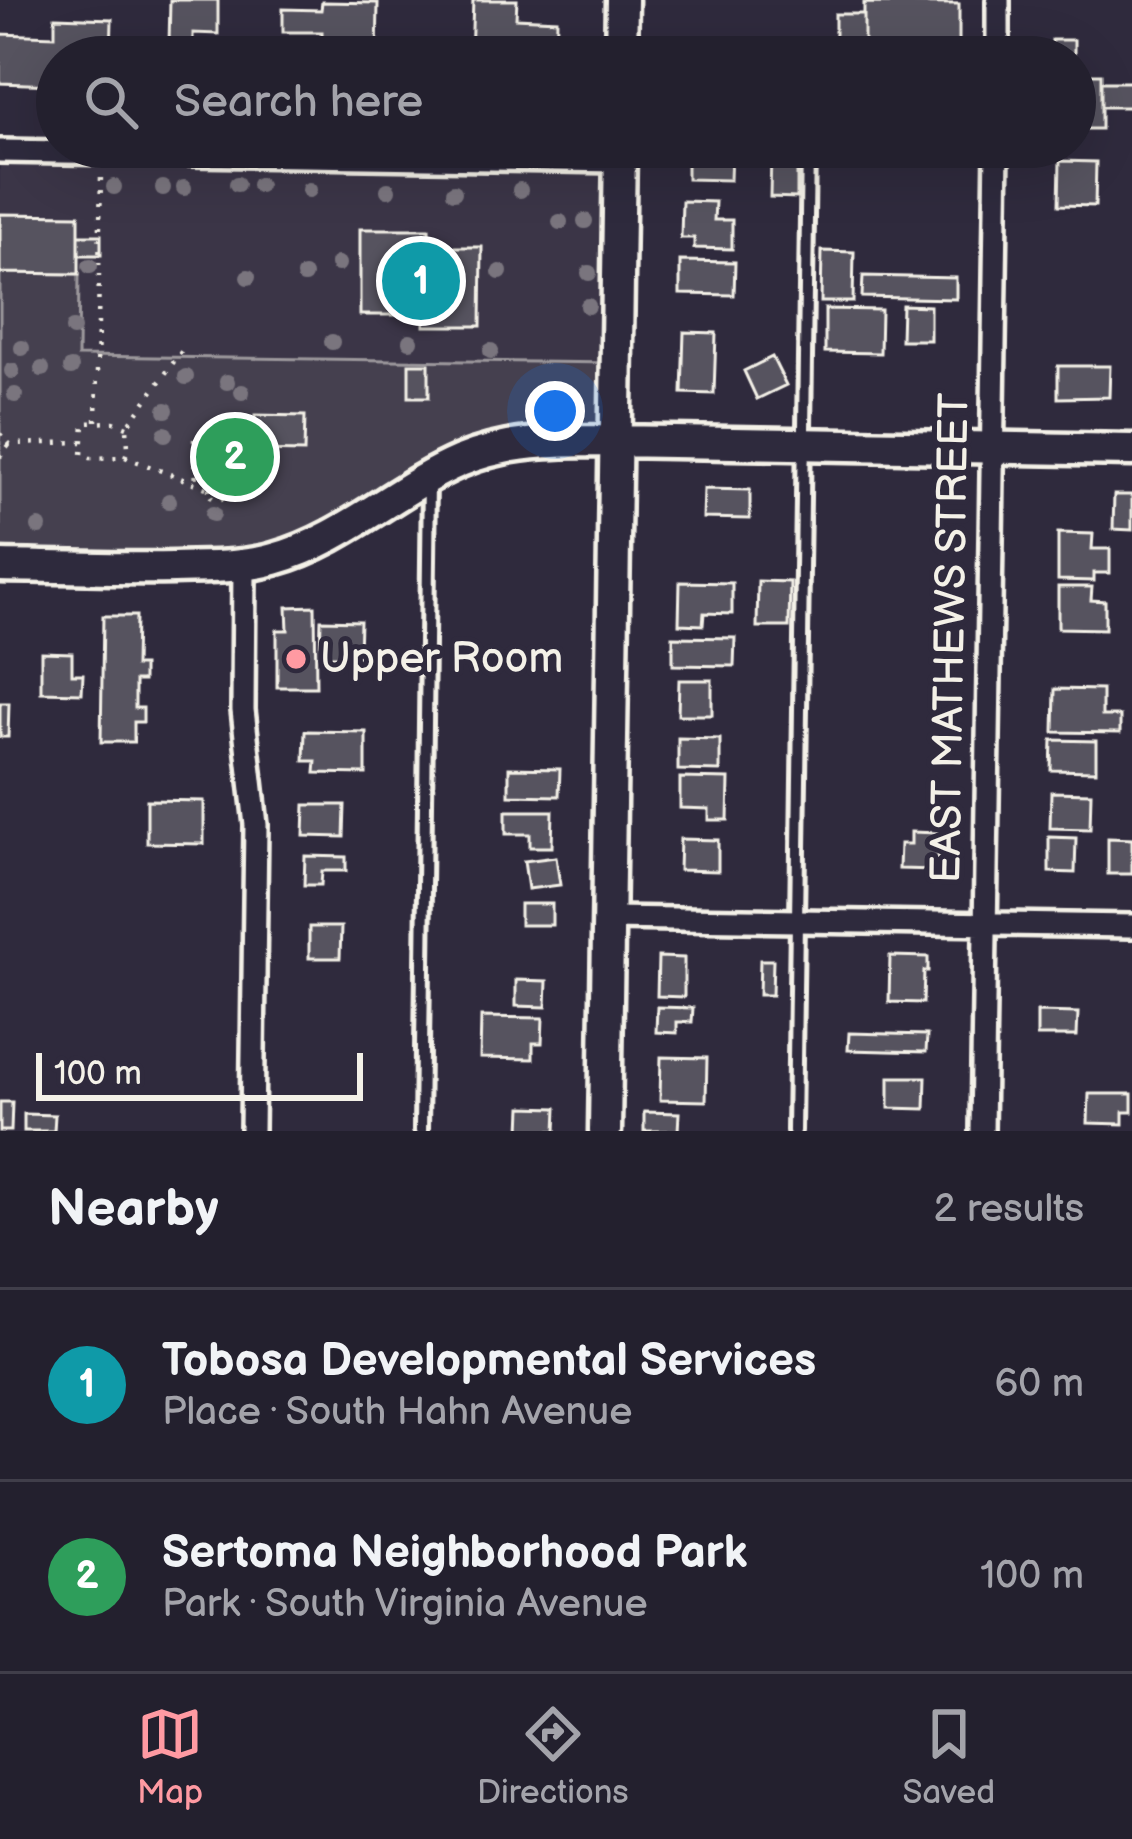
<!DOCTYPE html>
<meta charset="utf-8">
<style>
body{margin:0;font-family:"Balsamiq Sans",sans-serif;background:#2f2d3a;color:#f1f3f6}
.scale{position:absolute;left:36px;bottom:30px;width:327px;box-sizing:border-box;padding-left:12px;border:6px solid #f4f1e8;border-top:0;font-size:33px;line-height:42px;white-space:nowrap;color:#f4f1e8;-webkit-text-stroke:9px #2f2a3d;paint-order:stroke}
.you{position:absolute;left:555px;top:411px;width:42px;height:42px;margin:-30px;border:9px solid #fff;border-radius:50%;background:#1a73e8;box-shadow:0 0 0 18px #1a73e833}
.badge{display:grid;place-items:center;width:78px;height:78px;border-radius:50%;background:#ff9aa2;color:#fff;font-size:39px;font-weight:700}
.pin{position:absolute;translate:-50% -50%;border:6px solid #fff;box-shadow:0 3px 12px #0006}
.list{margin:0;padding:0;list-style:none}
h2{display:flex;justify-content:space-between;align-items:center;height:156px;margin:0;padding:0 48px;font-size:51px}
h2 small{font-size:39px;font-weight:400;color:#a3a3aa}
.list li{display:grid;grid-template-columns:78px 1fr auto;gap:36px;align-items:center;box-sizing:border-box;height:192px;padding:0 48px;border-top:3px solid #403e4a}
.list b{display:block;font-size:45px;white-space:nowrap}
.list p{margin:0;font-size:39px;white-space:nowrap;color:#a3a3aa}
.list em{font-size:39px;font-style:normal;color:#a3a3aa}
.icon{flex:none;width:66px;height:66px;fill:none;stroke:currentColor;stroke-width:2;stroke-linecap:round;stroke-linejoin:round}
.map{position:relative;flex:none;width:1132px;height:1131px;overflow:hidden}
.search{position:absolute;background:#23202e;box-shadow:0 12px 48px #0002;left:36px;right:36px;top:36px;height:132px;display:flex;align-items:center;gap:30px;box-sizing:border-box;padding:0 42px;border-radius:66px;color:#a3a3aa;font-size:45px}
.sheet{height:540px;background:#23202e}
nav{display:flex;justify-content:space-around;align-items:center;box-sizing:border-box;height:168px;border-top:3px solid #403e4a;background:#23202e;font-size:33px;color:#a3a3aa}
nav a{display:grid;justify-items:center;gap:6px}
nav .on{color:#ff9aa2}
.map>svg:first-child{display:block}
</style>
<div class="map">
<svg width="1132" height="1131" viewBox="0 0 1132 1131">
<rect width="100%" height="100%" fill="#2f2a3d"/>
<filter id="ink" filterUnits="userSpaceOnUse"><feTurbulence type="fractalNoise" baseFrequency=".00833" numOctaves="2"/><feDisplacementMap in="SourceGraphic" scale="24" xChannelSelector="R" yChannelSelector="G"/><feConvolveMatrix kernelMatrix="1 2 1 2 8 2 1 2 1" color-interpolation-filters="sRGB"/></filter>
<g filter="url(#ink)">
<path fill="#3b3647" d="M0 151 619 161 615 363 0 355Z"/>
<path fill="#454050" stroke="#9c989c" stroke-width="3" d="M0 273 79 274 78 356 615 363 613 441 529 443 293 553 0 566Z"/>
<path fill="#56525f" stroke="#f4f1e8" stroke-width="3" d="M170 0H218V34L193 33V45H169Z
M473 0H517L516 18 557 20 556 57H517L518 40H508V57H471Z
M322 2 378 3 377 57H283L322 56V32H283V9L321 10Z
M864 3 959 4V57H864Z
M835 14H864V57H835Z
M55 17 112 19 111 57H57V98H54L55 85 0 83V34L55 36Z
M1052 40H1074V57H1052Z
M1075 74H1101V129H1075Z
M1101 82H1132V107H1101Z
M687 152 731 153 730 180 687 179Z
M771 154H797V198L770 197Z
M1060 161 1096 162 1095 206 1059 205Z
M682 201 715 202 714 220H732V249L694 248V238H681Z
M0 214 79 215V274L0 273Z
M360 229H429L430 247H482L481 326H424V315H360Z
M79 235H101V255H79Z
M822 251 854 252 853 302H821Z
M680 261 735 262 734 295 680 294Z
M863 276 956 278V299L862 297Z
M902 305 930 306V340H901Z
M825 309 881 310 880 353 825 352Z
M684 332 716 333 714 394 682 393Z
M772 357 786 385 757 399 744 371Z
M409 364H429V397H409Z
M1058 366H1110L1109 397 1058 398Z
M255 415 305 416 304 452 254 451Z
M704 489 750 490V519L703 518Z
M1114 495H1132V530L1113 529Z
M1058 533 1093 534 1092 549H1110V573H1094V581L1058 580Z
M758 581 790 582 789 627H757Z
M680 582 732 583V614L704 613 703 625 679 624Z
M1058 587H1092L1091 600 1105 601V629L1058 628Z
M315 606 316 687H277V630H288L287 607Z
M103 616H136L135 666H143V681H135V708H143V722H134V742H101Z
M321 620 360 621 359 656H320Z
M673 637 735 638 734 666 673 665Z
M41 652 72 653V674H83L82 693 41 692Z
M679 680H712V715H678Z
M1055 689 1102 690V716H1120V733L1054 732Z
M0 703H9L8 737H0Z
M305 731 366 732V774L315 773 316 761H304Z
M678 738 720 739V771L678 770Z
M1052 740 1096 741V771L1051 770Z
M509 768 560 769 559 796 509 795Z
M680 778 729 779 728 820H709V809L680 808Z
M1051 792 1091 793 1090 829 1050 828Z
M147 800 204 801V844L147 843Z
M305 805H345L344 837 304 836Z
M506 811H553L552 847H530V834H506Z
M911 832 938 833 937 870 899 869 900 844H911Z
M1049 837 1076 838 1075 873 1049 872Z
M1108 838 1132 839V874H1108Z
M680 839 718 840V871L679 870Z
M305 856 346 857V871H322L321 885H304Z
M556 857 560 885 528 889 524 861Z
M520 904H552V925H520Z
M309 927H341L340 958H309Z
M890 956 928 957V971H924L923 1003 889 1002Z
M658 957 684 958V997L657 996Z
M760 960H773L772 995H759Z
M516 980 547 981 546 1007 516 1006Z
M657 1007 693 1008 692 1022H677V1033L656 1032Z
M1037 1012 1078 1013 1077 1036H1037Z
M481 1017 543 1018 542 1043H533V1059L480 1058Z
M849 1033 927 1035 926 1052 848 1050Z
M661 1057 707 1058 706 1101 660 1100Z
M889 1077H926L925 1109 889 1108Z
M1089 1094H1132V1112H1123V1124L1088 1123Z
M0 1102H12L11 1131H0Z
M522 1107 557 1108 556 1131H521Z
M644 1112 679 1113 678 1131H644Z
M24 1114 55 1115 54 1131H24Z"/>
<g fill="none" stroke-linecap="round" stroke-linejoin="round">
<defs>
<path id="lane" d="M797 147 997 152
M421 1131 429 479
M794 1131 808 147"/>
<path id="street" d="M998 57V0
M0 151 619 161
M244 565 243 710 256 825 252 1131
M609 918 1132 926
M982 1131 997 147"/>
<path id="secondary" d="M621 57 622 0
M0 566C58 567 116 569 174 568 208 567 242 568 274 559 344 540 395 489 460 461 510 440 561 441 613 441L1132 450
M605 1131 620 147"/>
</defs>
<use href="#lane" stroke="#f4f1e8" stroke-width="20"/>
<use href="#street" stroke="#f4f1e8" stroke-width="30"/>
<use href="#secondary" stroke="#f4f1e8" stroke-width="39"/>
<path stroke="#f4f1e8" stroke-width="4.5" stroke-dasharray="3 9" stroke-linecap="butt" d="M96 421 101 175
M127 427 114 422 84 423 82 455 90 458 125 457 128 449 127 427 186 345
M0 434 10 444 82 442
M194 439 196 484
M0 457 10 444
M125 457 209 489
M209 491a9 9 0 1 1 18 0a9 9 0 1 1-18 0Z"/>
<use href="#lane" stroke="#2f2a3d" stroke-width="10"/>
<use href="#street" stroke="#2f2a3d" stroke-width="21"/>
<use href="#secondary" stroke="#2f2a3d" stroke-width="30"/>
</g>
<g fill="#7a757e">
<circle cx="237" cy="184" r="8"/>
<circle cx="259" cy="185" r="8"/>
<circle cx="114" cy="187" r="8"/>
<circle cx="163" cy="188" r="8"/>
<circle cx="184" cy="188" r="8"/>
<circle cx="309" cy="190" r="8"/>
<circle cx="388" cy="190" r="8"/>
<circle cx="520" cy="190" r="8"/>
<circle cx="454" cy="192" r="8"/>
<circle cx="585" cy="221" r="8"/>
<circle cx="560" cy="222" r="8"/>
<circle cx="338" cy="264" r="8"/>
<circle cx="90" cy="266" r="8"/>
<circle cx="500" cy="272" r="8"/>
<circle cx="589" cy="273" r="8"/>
<circle cx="304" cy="276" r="8"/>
<circle cx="248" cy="277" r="8"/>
<circle cx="588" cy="306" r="8"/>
<circle cx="73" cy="329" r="8"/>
<circle cx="410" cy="341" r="8"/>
<circle cx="332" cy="342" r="8"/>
<circle cx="22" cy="348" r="8"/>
<circle cx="491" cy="351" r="8"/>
<circle cx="71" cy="368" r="8"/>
<circle cx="42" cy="369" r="8"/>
<circle cx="12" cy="371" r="8"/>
<circle cx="186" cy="377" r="8"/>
<circle cx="227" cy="382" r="8"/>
<circle cx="242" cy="392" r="8"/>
<circle cx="15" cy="395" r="8"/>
<circle cx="166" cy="410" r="8"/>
<circle cx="165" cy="434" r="8"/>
<circle cx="169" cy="501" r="8"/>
<circle cx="213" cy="514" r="8"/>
<circle cx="39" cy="527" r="8"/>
</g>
</g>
<circle fill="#ff9aa2" stroke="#2f2a3d" stroke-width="4.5" cx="296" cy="659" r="12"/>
<g text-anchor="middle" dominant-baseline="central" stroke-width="10" stroke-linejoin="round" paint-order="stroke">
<g font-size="42" fill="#f4f1e8" stroke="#2f2a3d">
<text transform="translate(951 638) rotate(-89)">EAST MATHEWS STREET</text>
</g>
<g font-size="42" fill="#f4f1e8" stroke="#2f2a3d" text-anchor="start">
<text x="320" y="659">Upper Room</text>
</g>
</g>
</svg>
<div class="scale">100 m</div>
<div class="you"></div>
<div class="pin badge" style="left:421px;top:281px;background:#0f9aa8">1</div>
<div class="pin badge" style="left:235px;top:457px;background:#2e9e5b">2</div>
<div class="search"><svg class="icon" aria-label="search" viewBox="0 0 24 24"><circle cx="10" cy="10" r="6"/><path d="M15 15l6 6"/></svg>Search here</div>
</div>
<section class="sheet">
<h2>Nearby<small>2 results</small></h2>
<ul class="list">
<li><span class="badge" style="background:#0f9aa8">1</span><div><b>Tobosa Developmental Services</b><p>Place · South Hahn Avenue</p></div><em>60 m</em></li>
<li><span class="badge" style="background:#2e9e5b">2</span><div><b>Sertoma Neighborhood Park</b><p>Park · South Virginia Avenue</p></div><em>100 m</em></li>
</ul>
</section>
<nav>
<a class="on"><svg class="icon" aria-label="map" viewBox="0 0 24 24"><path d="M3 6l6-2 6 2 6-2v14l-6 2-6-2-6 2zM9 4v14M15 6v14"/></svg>Map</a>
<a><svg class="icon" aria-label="directions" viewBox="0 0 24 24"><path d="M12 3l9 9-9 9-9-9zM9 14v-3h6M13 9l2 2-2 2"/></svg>Directions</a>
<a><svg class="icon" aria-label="saved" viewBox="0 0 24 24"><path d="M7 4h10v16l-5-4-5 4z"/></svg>Saved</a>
</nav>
